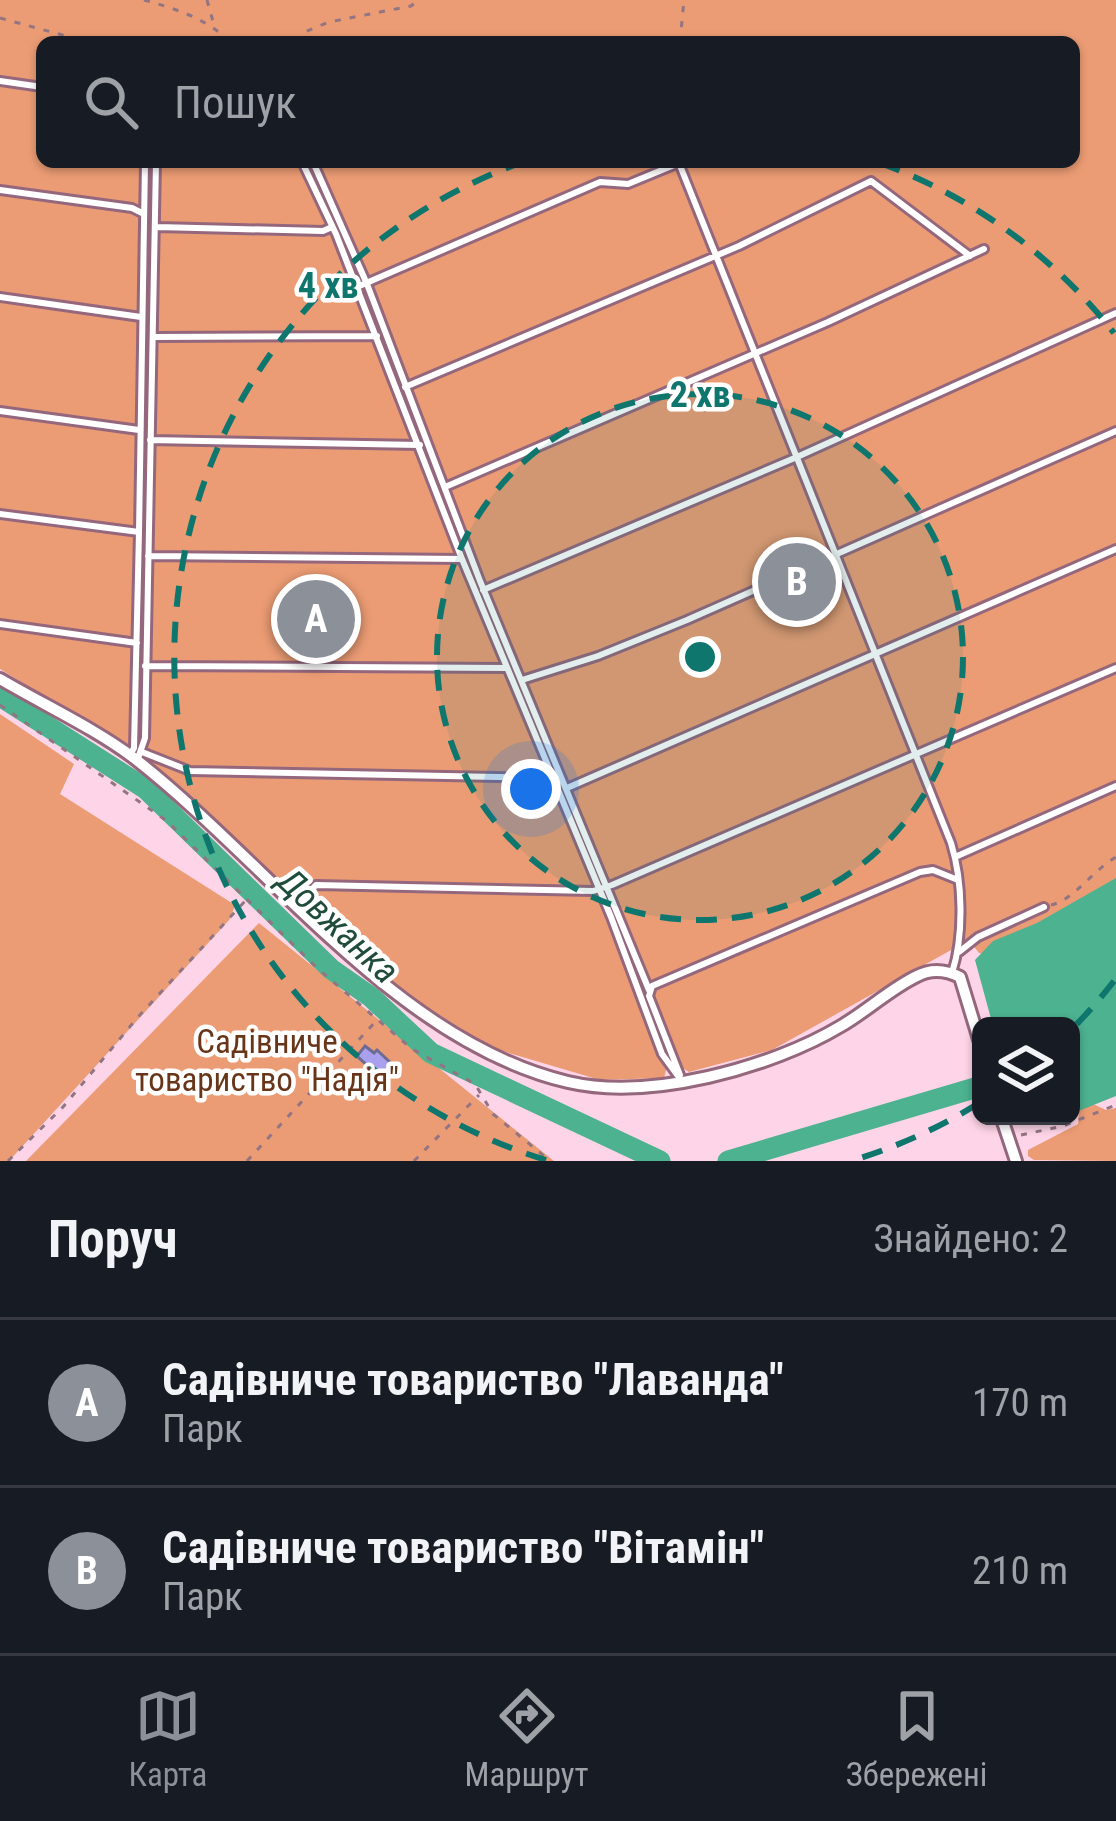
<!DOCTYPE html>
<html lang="uk">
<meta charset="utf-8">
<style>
body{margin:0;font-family:"Roboto Condensed",sans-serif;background:#20242c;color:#f1f3f6}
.controls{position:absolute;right:36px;bottom:36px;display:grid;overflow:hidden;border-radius:18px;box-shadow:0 3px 9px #0004}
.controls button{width:108px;height:108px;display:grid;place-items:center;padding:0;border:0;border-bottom:3px solid #363941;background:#171b24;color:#f1f3f6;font:60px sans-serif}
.you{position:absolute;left:531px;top:789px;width:42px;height:42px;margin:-30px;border:9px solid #fff;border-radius:50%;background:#1a73e8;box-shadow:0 0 0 18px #1a73e833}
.badge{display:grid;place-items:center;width:78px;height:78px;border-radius:50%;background:#8c9099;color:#fff;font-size:39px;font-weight:700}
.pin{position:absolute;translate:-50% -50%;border:6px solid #fff;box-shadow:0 3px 12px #0006}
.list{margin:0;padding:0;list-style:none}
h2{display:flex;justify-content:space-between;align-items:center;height:156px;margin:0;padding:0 48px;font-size:51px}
h2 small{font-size:39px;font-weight:400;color:#9ea1a6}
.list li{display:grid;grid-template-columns:78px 1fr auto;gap:36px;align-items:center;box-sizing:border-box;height:168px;padding:0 48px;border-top:3px solid #363941}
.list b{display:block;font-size:45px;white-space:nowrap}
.list p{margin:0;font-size:39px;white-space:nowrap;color:#9ea1a6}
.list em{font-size:39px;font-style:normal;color:#9ea1a6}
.icon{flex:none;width:66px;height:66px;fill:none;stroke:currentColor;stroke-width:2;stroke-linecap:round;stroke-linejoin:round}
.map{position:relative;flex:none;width:1116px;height:1161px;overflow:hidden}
.search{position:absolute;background:#171b24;box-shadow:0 3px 9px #0004;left:36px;right:36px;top:36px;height:132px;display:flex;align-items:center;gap:30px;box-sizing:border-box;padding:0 42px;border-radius:18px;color:#9ea1a6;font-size:45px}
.sheet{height:492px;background:#171b24}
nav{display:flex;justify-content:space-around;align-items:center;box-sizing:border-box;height:168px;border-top:3px solid #363941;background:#171b24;font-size:33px;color:#9ea1a6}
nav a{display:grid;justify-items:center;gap:6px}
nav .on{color:#8c9099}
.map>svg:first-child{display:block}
</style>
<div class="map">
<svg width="1116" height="1161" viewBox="0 0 1116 1161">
<rect width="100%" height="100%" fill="#fed5e8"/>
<path fill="#eb9c74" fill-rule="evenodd" d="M0 0H1116V893L985 954 979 953 969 940 772 1050 689 1072 669 1059 664 1078 600 1080 492 1048 406 994 136 753 0 669ZM42 42H1074V162H42Z
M0 714 74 764 60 794 235 905 230 919 9 1161H0Z
M259 923 554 1161H26Z
M1091 1103 1106 1110 1116 1108V1161L1034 1160 1028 1156V1150L1078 1124 1079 1110Z"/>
<path fill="#4cb28f" d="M1116 878V1096L1071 1114V1026H993L975 960 993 941 1037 923Z"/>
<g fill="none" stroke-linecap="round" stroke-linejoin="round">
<path stroke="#4cb28f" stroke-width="21" d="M0 696 146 789 331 969 371 997 431 1053 660 1161
M728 1161 978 1087"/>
</g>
<path fill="#a9a1ed" stroke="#6d6a94" stroke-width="3" d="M365 1046 374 1053 377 1050 394 1066 382 1079 357 1056Z"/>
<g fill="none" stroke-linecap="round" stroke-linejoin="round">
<defs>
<path id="lane" d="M0 81 42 87
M302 162 336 234 462 559 611 917 662 1054 681 1080
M313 162 367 284 480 581 649 990
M0 190 132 208 144 214
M157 227 323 231 332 227
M357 287 600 182 628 184 679 163 951 843C963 882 964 935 952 973
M0 297 141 317
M154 337 377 336
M405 387 739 246 871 181 970 256
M0 411 139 430
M150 440 420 445
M445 487 828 322 984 249
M0 514 139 532 145 162
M148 556 462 559
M483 590 797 457 1116 313
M0 624 137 643
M145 666 507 668
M522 680 598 656 687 620 1116 431
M142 752 190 771 552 778
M130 755 134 748 139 532
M137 761 145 738 156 162
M567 788 1116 549
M955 857 1116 786
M298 904 316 885 593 891 612 885 1116 668
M959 952 978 937 1044 907
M680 1075 649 996 652 986 920 872 933 870 958 880"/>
<path id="street" d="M0 679C44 705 94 728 134 758 269 863 397 1042 568 1082 649 1101 771 1068 841 1026 867 1011 890 989 917 976 932 968 946 970 960 977L981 1046
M1001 1116 1016 1161"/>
</defs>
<use href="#lane" stroke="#94677d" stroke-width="12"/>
<use href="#street" stroke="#94677d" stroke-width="16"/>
<path stroke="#927583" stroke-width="3" stroke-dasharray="6 9" stroke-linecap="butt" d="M144 0C176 9 206 18 230 42
M207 0 214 25
M0 18 88 42
M298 42 302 33 329 22 411 6 418 0
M680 42 684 0
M0 705 167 821 317 968 412 1049 475 1084 493 1114 550 1161
M1051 905C1074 900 1093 870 1116 857
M1021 1135 1063 1126 1116 1105
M8 1161 63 1107 138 1017 246 900
M247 1161 377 1020
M414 1161 479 1095"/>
<use href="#lane" stroke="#fff" stroke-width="6"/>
<use href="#street" stroke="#fff" stroke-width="10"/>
</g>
<circle cx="700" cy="657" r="263" fill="#0f766e" fill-opacity=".12"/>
<g fill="none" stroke="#0f766e" stroke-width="6" stroke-dasharray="21 15">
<circle cx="700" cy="657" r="263"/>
<path d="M1114 981A526 526 0 0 1 1072 1029M979 1103A526 526 0 0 1 854 1160M546 1160A526 526 0 0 1 520 163M880 163A526 526 0 0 1 1114 333"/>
</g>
<g text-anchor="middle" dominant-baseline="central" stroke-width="9" stroke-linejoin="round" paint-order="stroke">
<g font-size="33" fill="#683519" stroke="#fff">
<text x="267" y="1041">Садівниче<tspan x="267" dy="38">товариство "Надія"</tspan></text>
</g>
<g font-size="36" font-style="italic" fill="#204c3c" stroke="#fff">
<text transform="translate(338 926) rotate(43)">Довжанка</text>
</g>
</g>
<circle cx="700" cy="657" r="18" fill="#0f766e" stroke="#fff" stroke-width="6"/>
<g font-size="36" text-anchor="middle" font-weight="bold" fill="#0f766e" stroke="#fff" stroke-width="9" stroke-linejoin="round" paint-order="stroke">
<text x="328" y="298">4 хв</text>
<text x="700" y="407">2 хв</text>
</g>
</svg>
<div class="controls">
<button><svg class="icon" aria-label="layers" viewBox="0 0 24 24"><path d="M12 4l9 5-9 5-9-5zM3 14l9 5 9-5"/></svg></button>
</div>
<div class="you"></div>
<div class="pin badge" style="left:316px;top:619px">A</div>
<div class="pin badge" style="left:797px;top:582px">B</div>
<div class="search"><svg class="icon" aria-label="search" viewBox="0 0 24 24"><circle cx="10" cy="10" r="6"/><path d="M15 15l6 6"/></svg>Пошук</div>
</div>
<section class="sheet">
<h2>Поруч<small>Знайдено: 2</small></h2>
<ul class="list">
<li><span class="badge">A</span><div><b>Садівниче товариство &quot;Лаванда&quot;</b><p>Парк</p></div><em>170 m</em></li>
<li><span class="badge">B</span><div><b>Садівниче товариство &quot;Вітамін&quot;</b><p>Парк</p></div><em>210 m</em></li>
</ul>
</section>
<nav>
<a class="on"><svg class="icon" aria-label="map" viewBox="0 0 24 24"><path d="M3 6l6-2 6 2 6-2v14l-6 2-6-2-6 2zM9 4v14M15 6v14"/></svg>Карта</a>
<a><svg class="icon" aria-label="directions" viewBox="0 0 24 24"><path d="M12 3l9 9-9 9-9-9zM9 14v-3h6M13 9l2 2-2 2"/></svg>Маршрут</a>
<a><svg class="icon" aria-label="saved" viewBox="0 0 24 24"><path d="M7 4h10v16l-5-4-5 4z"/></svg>Збережені</a>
</nav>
